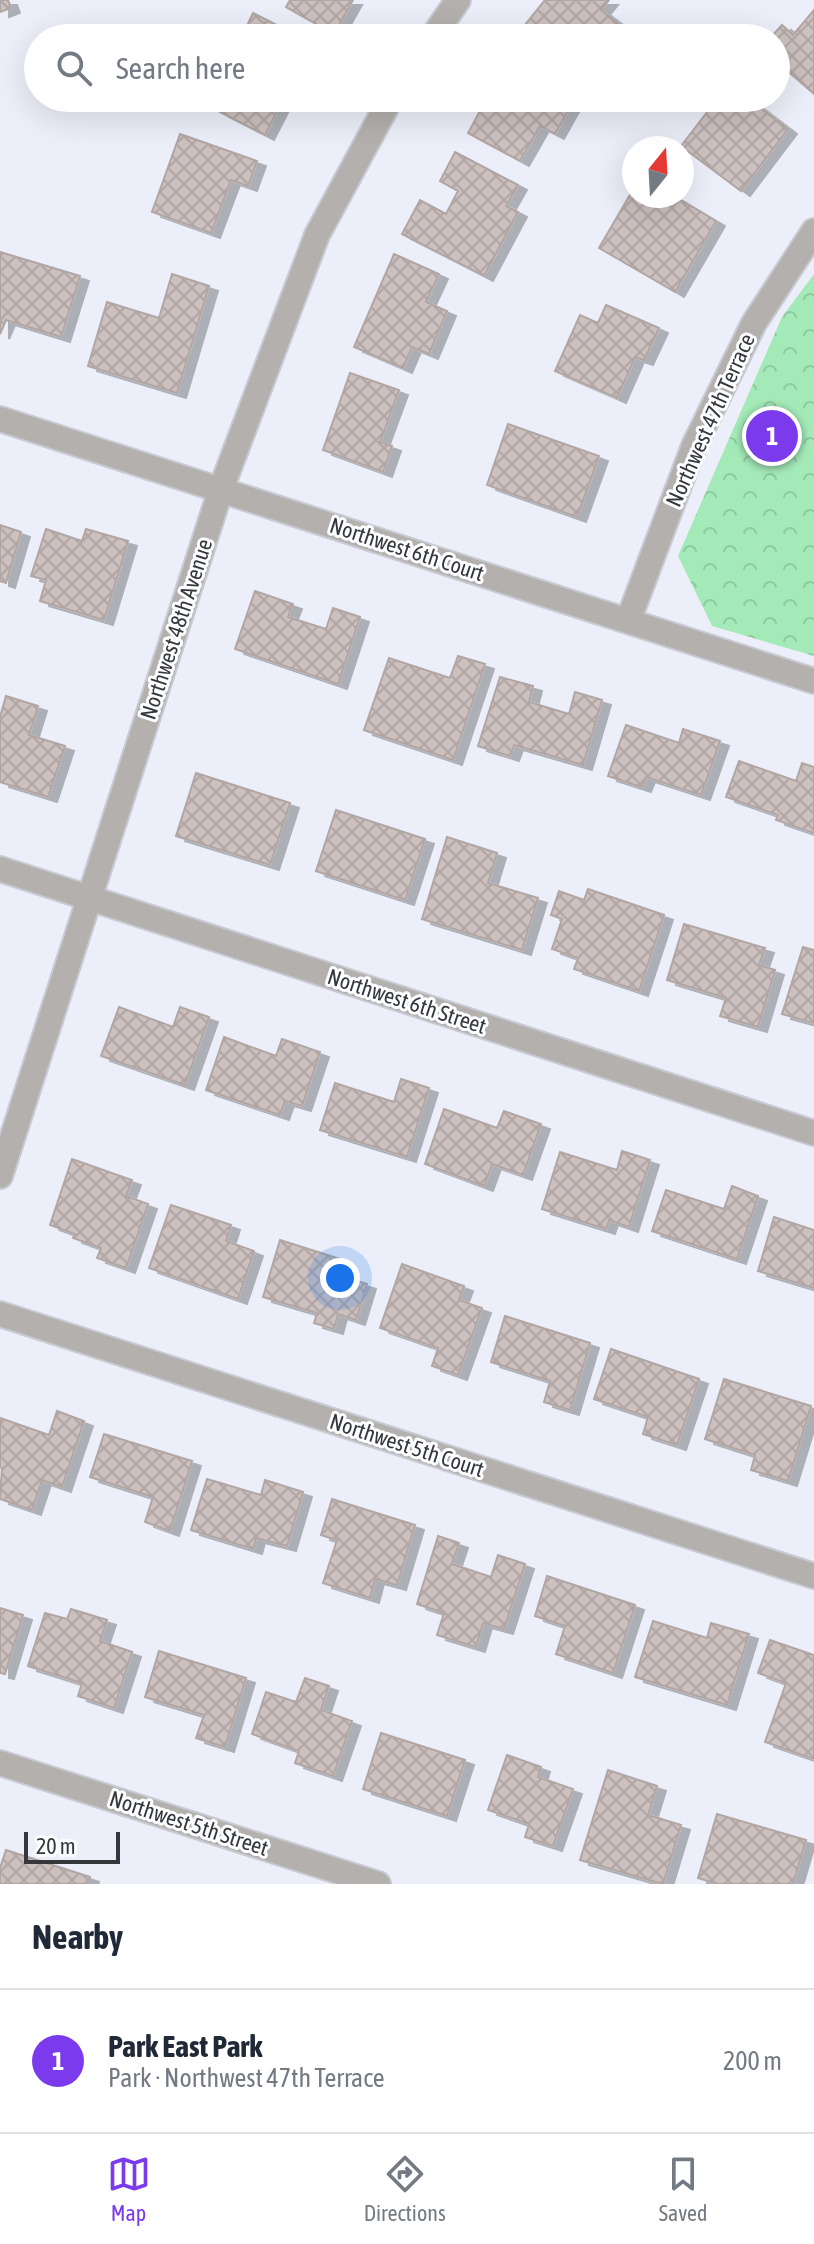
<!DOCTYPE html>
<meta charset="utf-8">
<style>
body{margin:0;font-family:"Asap Condensed",sans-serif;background:#f6f6f7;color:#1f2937}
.compass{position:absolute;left:622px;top:136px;width:72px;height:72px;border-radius:50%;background:#fff;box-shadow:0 8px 32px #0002;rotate:18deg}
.scale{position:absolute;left:24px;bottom:20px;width:96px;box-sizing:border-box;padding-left:8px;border:4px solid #36373b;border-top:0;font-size:22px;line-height:28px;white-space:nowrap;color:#36373b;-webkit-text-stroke:6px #fcfdff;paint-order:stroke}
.you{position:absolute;left:340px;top:1278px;width:28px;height:28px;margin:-20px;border:6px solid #fff;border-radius:50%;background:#1a73e8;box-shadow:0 0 0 12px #1a73e833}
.badge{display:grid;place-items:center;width:52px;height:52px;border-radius:50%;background:#7c3aed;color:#fff;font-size:26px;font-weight:700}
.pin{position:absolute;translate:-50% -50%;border:4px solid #fff;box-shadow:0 2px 8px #0006}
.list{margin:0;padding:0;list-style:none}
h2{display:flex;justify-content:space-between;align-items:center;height:104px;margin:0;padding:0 32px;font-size:34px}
h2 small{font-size:26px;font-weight:400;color:#747a83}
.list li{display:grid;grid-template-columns:52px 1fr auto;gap:24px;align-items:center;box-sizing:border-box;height:144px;padding:0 32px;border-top:2px solid #e0e1e3}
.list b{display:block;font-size:30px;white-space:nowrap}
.list p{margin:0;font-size:26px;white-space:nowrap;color:#747a83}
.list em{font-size:26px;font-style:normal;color:#747a83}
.icon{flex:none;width:44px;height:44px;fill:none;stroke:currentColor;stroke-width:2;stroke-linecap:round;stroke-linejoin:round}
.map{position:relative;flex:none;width:814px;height:1884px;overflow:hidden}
.search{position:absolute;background:#fff;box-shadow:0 8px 32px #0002;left:24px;right:24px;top:24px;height:88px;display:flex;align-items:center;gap:20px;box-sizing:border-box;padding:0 28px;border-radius:44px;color:#747a83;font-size:30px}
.sheet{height:248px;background:#fff}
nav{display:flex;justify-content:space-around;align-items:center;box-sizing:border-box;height:112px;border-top:2px solid #e0e1e3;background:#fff;font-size:22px;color:#747a83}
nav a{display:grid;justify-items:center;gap:4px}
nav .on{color:#7c3aed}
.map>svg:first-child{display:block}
</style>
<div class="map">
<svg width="814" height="1884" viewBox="0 0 814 1884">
<defs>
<pattern id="park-crowns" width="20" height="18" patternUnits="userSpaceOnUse" patternTransform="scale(2)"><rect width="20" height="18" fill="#a4eab8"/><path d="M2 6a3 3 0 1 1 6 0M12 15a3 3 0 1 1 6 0" fill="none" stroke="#8ec99f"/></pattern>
<pattern id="building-cross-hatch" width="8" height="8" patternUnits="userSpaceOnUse" patternTransform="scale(2)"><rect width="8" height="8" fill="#cdc1bf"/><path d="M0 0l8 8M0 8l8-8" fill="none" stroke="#b1a6a5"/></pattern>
<filter id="shadow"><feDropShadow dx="9" dy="5" stdDeviation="0" flood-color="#0004"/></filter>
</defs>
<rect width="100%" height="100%" fill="#eceff9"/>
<path fill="url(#park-crowns)" d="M814 274V656L712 626 678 556 782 317Z"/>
<path fill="url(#building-cross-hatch)" stroke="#b1a6a3" stroke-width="2" filter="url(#shadow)" d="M0 0H8L11 8 0 12Z
M290 0H353L334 34 286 7Z
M545 0H609L601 10 618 23 605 38H539L524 26Z
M814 10V94L776 61V38H770L782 25 793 35Z
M253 13 302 38H241Z
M228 98H284L265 135 220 112Z
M487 98H575L555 134 540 126 520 161 468 133Z
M718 98H747L788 129 741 191 681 146Z
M180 134 257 161 248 186 231 180 211 233 152 212Z
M455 152 518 185 506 206 518 212 484 276 402 234 420 200 446 214 458 191 440 181Z
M634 188V196H674L716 221 675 292 599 248Z
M0 252 80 276 61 337 6 320 0 334Z
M394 254 439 274 426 302 447 311 429 354 412 347 403 368 354 347Z
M172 274 209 286 177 393 88 366 107 302 159 318Z
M606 305 659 328 644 360 635 357 617 398 555 371 580 315 598 323Z
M350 373 399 390 380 442 392 446 383 472 323 450Z
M508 424 599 456 577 517 487 485Z
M0 525 21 532 6 583 0 581Z
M46 529 82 541 86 529 128 541 104 620 40 601 46 580 31 576Z
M255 591 293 604 288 617 326 629 333 608 360 617 338 684 235 649Z
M458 656 485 664 453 760 364 730 389 658 450 678Z
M500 677 533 686 529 702 569 714 575 692 602 700 583 765 514 745 510 756 478 746Z
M6 696 38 706 29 735 65 746 48 797 0 782V717Z
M626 725 679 743 683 729 720 741 701 795 646 777 642 787 608 776Z
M739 761 796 781 802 763 814 767V833L776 820 778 815 726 797Z
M196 773 290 803 270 865 176 836Z
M336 810 425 839 405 900 316 871Z
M447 837 497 853 488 883 538 898 522 950 422 919Z
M588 889 664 915 639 991 574 969 578 958 552 949 562 919 551 915 559 891 584 900Z
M684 924 765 948 759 965 775 970 758 1027 720 1016 726 998 667 980Z
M803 947 814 950V1023L782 1014Z
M119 1007 173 1027 180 1007 209 1017 185 1085 101 1056Z
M224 1037 276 1056 282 1039 320 1052 302 1106 285 1101 280 1115 206 1090Z
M401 1079 429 1088 407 1157 320 1130 335 1083 394 1102Z
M444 1109 497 1128 504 1111 541 1124 523 1175 492 1164 484 1186 425 1164Z
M622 1151 650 1160 629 1227 609 1220 606 1229 542 1209 560 1152 617 1170Z
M72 1159 132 1180 126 1196 148 1204 126 1268 97 1258 101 1248 73 1238 75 1234 50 1225Z
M732 1186 758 1196 737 1259 652 1231 666 1190 724 1209Z
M171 1205 231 1225 226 1241 254 1251 238 1299 149 1268Z
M774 1217 814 1230V1288L758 1271Z
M280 1240 340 1259 335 1274 367 1284 356 1320 338 1314 334 1329 314 1323 317 1313 263 1297Z
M402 1264 464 1286 459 1300 482 1308 458 1375 432 1366 438 1348 380 1328Z
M505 1316 590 1343 570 1410 544 1402 550 1381 491 1362Z
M611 1349 699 1379 677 1445 643 1434 648 1417 594 1399Z
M724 1379 811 1406 788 1481 751 1470 755 1455 705 1439Z
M57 1411 84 1421 62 1487 42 1480 32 1510 0 1499 2 1468 0 1467V1418L49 1435Z
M104 1434 192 1461 170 1531 145 1522 153 1497 90 1477Z
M207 1479 261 1495 265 1480 303 1492 287 1546 256 1538 253 1549 191 1530Z
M332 1499 415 1525 397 1585 375 1579 370 1598 323 1583 337 1540 321 1535Z
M438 1536 459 1543 452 1564 491 1577 498 1555 525 1564 504 1629 483 1623 476 1647 437 1635 444 1613 417 1604Z
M547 1576 635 1605 613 1673 556 1654 565 1626 535 1616Z
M0 1608 23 1615 5 1674 0 1673Z
M71 1609 107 1620 100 1641 132 1652 114 1708 78 1696 82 1683 28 1666 45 1613 67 1619Z
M653 1621 707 1638 711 1623 749 1634 727 1705 635 1677Z
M770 1640 814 1655V1759L765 1742 786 1683 758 1673Z
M159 1651 246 1678 225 1747 196 1738 204 1715 145 1697Z
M305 1678 329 1686 321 1710 352 1721 333 1776 295 1763 299 1751 252 1734 266 1692 296 1702Z
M381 1733 465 1760 447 1816 363 1789Z
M507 1755 541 1767 538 1777 573 1789 553 1846 525 1837 529 1824 488 1810Z
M608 1770 657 1786 648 1815 681 1825 663 1884 580 1860Z
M717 1814 806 1840 793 1884H718L698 1878Z
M6 1850 90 1877 88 1884H0V1868Z"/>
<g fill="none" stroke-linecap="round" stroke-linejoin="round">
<defs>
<path id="minor" d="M432 38 458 0
M0 419 814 681
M628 621 694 446 754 323 814 231
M0 869 814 1133
M0 1176 221 489 317 235 391 98
M0 1314 814 1576
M0 1763 378 1884"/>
</defs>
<use href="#minor" stroke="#c8cad3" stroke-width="28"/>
<use href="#minor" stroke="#b3b0ad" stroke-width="24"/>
</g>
<g text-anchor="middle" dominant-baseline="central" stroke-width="6" stroke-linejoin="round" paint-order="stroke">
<g font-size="22" fill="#36373b" stroke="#fcfdff">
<text transform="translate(710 420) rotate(-66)">Northwest 47th Terrace</text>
<text transform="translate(407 549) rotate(18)">Northwest 6th Court</text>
<text transform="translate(176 629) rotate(-72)">Northwest 48th Avenue</text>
<text transform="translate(407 1001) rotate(18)">Northwest 6th Street</text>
<text transform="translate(407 1445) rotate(18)">Northwest 5th Court</text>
<text transform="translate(189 1823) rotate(18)">Northwest 5th Street</text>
</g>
</g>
</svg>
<svg class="compass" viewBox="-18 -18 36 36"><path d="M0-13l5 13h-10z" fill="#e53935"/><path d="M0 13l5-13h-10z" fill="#747a83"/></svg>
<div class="scale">20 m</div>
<div class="you"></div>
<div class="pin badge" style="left:772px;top:436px">1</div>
<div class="search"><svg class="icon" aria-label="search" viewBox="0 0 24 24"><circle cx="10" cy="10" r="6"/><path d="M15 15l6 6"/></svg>Search here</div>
</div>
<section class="sheet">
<h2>Nearby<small></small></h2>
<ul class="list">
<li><span class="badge">1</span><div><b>Park East Park</b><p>Park · Northwest 47th Terrace</p></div><em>200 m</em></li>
</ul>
</section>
<nav>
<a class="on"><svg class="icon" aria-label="map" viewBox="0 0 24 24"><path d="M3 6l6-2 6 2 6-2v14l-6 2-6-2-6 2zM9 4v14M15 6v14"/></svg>Map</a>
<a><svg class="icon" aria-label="directions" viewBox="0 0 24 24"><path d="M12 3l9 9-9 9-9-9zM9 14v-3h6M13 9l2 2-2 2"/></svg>Directions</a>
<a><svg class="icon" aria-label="saved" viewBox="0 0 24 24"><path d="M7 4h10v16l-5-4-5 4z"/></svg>Saved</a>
</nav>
